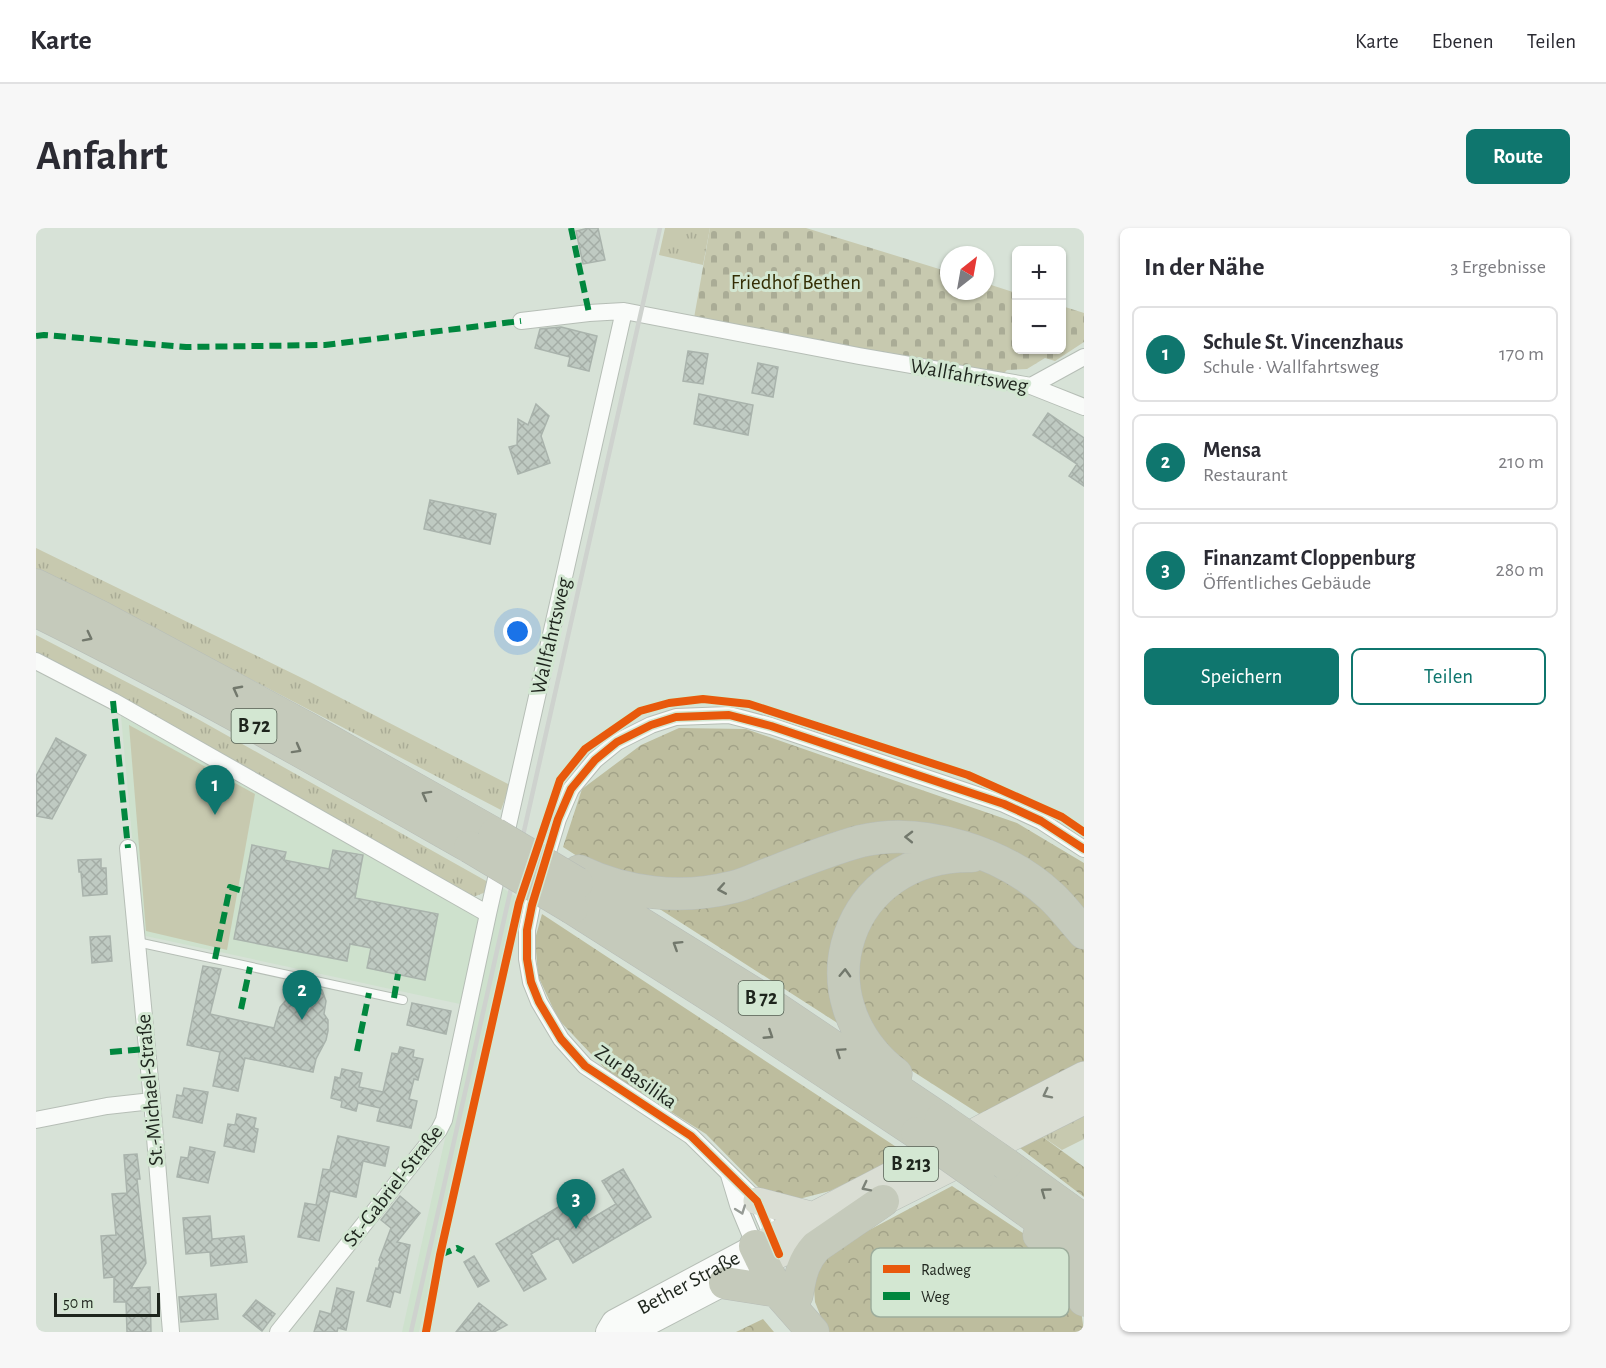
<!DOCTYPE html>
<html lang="de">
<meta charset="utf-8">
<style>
body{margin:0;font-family:"Alegreya Sans",sans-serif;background:#f7f7f7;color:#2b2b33}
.controls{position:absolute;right:18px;top:18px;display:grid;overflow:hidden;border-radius:9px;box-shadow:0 2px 4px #0004}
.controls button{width:54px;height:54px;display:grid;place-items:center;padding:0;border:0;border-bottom:2px solid #e1e1e2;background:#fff;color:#2b2b33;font:30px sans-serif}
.compass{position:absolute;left:904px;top:18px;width:54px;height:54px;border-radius:50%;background:#fff;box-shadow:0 2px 4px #0004;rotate:31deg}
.scale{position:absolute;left:18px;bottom:15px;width:106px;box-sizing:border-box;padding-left:6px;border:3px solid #1e251d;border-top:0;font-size:16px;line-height:21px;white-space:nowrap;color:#1e251d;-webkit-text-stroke:4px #d3e7d2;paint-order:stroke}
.you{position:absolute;left:482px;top:404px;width:21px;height:21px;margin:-15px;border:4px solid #fff;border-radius:50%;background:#1a73e8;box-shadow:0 0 0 9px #1a73e833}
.badge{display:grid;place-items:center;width:39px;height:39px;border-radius:50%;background:#0f766e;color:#fff;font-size:20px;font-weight:700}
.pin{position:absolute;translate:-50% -50px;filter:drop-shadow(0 2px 3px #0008)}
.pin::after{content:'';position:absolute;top:32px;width:21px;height:18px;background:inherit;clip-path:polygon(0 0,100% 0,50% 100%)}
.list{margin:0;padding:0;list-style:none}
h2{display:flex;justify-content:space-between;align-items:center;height:78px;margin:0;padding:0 24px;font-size:26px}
h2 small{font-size:20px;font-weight:400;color:#7c7c81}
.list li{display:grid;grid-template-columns:39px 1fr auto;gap:18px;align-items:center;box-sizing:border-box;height:96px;margin:0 12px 12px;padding:0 12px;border:2px solid #e1e1e2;border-radius:9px}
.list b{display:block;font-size:22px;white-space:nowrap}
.list p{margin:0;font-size:20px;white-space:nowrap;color:#7c7c81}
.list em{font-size:20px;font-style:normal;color:#7c7c81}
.actions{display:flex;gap:12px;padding:18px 24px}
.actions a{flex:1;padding:14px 0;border:2px solid #0f766e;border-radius:9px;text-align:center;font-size:21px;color:#0f766e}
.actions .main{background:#0f766e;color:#fff}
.map{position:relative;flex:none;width:1048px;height:1104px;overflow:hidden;border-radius:9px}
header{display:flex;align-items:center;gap:36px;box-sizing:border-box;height:84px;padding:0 30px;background:#fff;border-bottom:2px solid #e1e1e2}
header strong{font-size:28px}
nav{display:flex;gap:33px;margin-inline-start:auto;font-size:21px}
.intro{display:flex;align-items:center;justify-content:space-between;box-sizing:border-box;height:144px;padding:0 36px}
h1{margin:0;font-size:42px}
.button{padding:15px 27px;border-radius:9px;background:#0f766e;color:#fff;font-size:21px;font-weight:700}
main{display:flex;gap:36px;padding:0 36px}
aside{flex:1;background:#fff;border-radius:9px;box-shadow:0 2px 4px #0004}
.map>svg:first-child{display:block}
</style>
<header>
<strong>Karte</strong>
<nav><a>Karte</a><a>Ebenen</a><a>Teilen</a></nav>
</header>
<div class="intro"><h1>Anfahrt</h1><a class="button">Route</a></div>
<main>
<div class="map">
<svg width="1048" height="1104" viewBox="0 0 1048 1104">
<defs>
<pattern id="grass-tufts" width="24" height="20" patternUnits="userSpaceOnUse" patternTransform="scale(1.5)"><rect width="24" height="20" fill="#c7c9af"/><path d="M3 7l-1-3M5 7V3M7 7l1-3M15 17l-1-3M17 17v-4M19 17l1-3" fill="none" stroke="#aaac96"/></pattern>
<pattern id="forest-crowns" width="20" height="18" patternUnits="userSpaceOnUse" patternTransform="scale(1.5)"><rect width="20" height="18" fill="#bdbd9e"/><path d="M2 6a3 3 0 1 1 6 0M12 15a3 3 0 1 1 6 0" fill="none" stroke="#a2a288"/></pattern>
<pattern id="cemetery-stones" width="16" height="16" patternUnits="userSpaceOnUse" patternTransform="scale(1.5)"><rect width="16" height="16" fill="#c7c9af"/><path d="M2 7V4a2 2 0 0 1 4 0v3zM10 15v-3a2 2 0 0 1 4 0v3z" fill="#aaac96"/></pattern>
<pattern id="building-cross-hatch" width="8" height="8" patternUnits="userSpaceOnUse" patternTransform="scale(1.5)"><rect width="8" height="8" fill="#bfcac2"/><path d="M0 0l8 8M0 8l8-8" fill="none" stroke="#a4ada6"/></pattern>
</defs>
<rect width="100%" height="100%" fill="#d7e2d7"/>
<path fill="#cee1cd" d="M85 488 444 687 424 776 105 707Z
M465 659 481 669 383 1104H366Z"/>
<path fill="url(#grass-tufts)" d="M629 0H674L667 37 623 27Z
M0 320 270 452 474 557 465 582 172 429 0 341Z
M0 407 160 490 452 654 450 664 437 669 0 426Z
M1048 885V911L1026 922 1004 907Z"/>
<path fill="url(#forest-crowns)" d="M643 500 710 501 981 595 1048 635V841L948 889 527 619 546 561 605 517Z
M506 686 871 926 794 963 755 973 725 962 670 906 572 844 522 791 502 748 499 711Z
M1004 907 1048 939V969L984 920Z
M916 958 999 1013 1045 1082 1048 1104H791L779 1074 777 1047 790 1025Z
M727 1091 738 1104H700Z"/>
<path fill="url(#cemetery-stones)" d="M674 0H770L913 44V63H949V55L980 65 981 122H1026V78L1048 85V114L1019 133 1009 130 991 141 971 142 967 146 658 90Z"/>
<path fill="#c7c9af" d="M93 497 219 566 191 722 110 703Z"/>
<path fill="url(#building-cross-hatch)" stroke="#a9b3ac" stroke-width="1.5" d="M553 0H562L569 32 547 36 540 3Z
M525 99 561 108 553 143 532 138 534 129 499 120 504 101Z
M652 123 672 126 667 156 647 153Z
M722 135 742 139 737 169 716 165Z
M663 166 717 177 712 207 658 196Z
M500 176 513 188 505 208 514 235 482 246 473 219 481 217 482 191 492 197Z
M1012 185 1048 210V258L1033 248 1041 236 997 207Z
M394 272 460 286 454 316 388 301Z
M20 510 50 527 16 591 0 588V548Z
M216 617 250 624 248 632 293 641 297 622 327 627 319 670 402 686 389 752 331 740 335 720 314 716 311 733 198 711Z
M65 631V640H70L71 666 47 668 45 644H43L42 632Z
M74 708 76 733 56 735 54 709Z
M167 738 185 741 174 786 238 800 244 779 251 771 254 763 262 756 286 762 290 773 288 786 292 792V803L290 812 280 831 277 844 209 830 202 863 177 858 184 824 151 817Z
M376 775 415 783 410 806 371 797Z
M364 819 378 822 377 829 387 831 382 852 378 851 373 871 381 873 375 900 341 893 344 880 322 875 320 883 305 879 306 873 295 870 299 849 304 850 306 841 326 845 323 859 347 864 356 825 362 826Z
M148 860 172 864 166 895 137 889 141 867 146 868Z
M201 886 220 890 218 900 222 901 218 924 188 918 192 896 199 897Z
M302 908 353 919 349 938 327 933 320 969 294 963 283 1013 262 1009 269 975 280 977 287 941 294 942Z
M154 919 179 924 172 955 141 949 145 929 152 930Z
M101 926 104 951H101L110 1035 95 1060 114 1059 115 1104H91L90 1074H78V1049L68 1050 65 1008 80 1007 76 966 91 965 88 927Z
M587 941 615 989 537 1035 522 1010 495 1026 510 1051 488 1063 460 1016 539 969 553 992 580 976 566 953Z
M364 968 384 985 361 1014 374 1017 364 1065 358 1063 354 1079 331 1073 340 1040 342 1041 344 1033 343 1032 355 1000 345 992Z
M174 988 176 1011 208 1008 211 1034 175 1038 174 1024 150 1026 147 990Z
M438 1028 453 1053 442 1059 428 1034Z
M301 1060 318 1064 310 1102 302 1100 301 1104H278L284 1083 295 1086Z
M180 1066 182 1091 145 1094 143 1069Z
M220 1072 239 1086 226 1103 207 1088Z
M443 1075 471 1097 458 1104H420Z"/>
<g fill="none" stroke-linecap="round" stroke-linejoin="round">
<defs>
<path id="lane" d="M101 714 367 772"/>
<path id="street" d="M485 93 553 85 588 83 823 128 995 158 1048 179
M995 158 1048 129
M0 433 77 473 452 686 588 83
M92 620 116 873 135 1104
M0 892 71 878 116 873
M693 947 702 977 719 1018
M740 1017 721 973 655 908 549 838 525 811 503 774 495 754 491 731V702L496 677 522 591 535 561 559 532 581 514 615 497 640 489 693 487 735 498 968 576 1005 593 1048 621
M242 1104 403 902 408 892 452 686"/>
<g id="secondary">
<path id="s1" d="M572 1104 578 1094 735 1010"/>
<path d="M595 1104 704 1047"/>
</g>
<path id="primary" d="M721 973 775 987
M829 983 1048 873
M736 1009 1048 847
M726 1035 795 1000"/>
<path id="highway" d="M0 357 65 389 271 500 459 606
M0 383C148 456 291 538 434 619
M543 643C591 666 645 672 697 659 710 656 723 649 735 645 765 633 795 621 825 613 887 598 969 625 1015 668 1027 679 1037 693 1048 705
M548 660 719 766 905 891
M536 680 684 774 881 905
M860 846C762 770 809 626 936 628
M970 936 1048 992
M942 948 1048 1024
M1003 1007C1023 1026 1039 1046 1048 1072
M719 1018 741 1063 777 1104
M689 1055 741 1063
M761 1067C764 1048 767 1033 780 1019L847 973"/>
</defs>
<use href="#lane" stroke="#b6beb6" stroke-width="10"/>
<use href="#street" stroke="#b6beb6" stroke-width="18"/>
<use href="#secondary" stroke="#b6beb6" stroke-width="26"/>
<use href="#primary" stroke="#b7bdb7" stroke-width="28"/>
<use href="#highway" stroke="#b7bdb7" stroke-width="33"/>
<use href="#lane" stroke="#f9fbf9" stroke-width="8"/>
<use href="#street" stroke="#f9fbf9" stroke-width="16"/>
<use href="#secondary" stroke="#f9fbf9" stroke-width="24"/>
<use href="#primary" stroke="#daded4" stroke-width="27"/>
<use href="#highway" stroke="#c5cabb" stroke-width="32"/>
<path stroke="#ced2ce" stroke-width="4.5" d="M375 1104 624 0"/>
<defs>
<path id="highway-bridge" d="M459 606 541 655
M434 619 536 680
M905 891 970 936
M881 905 942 948"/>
</defs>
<use href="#highway-bridge" stroke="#b7bdb7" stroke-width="33" stroke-linecap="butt"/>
<use href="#highway-bridge" stroke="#c5cabb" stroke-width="32"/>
<path stroke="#00873e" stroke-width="6" stroke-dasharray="12 6" stroke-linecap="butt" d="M535 0 553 85
M0 108 8 107 150 119 289 117 485 93
M77 473 92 620
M179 731 194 659 207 663
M358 770 362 746
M205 781 214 739
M321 823 333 765
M74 824 111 821
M404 1027 421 1020 427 1023"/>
<defs>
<path id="cycleway" d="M743 1026 721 973 655 908 549 838 525 811 503 774 495 754 491 731V702L496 677 522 591 535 561 559 532 581 514 615 497 640 489 693 487 735 498 968 576 1005 593 1048 621
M390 1104 404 1027 483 675 524 552 549 521 604 483 633 475 667 471 713 476 932 547 1026 589 1048 604"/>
</defs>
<use href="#cycleway" stroke="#d3e7d2" stroke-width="11"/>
<use href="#cycleway" stroke="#e8590c" stroke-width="8"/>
</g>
<defs><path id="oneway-chevron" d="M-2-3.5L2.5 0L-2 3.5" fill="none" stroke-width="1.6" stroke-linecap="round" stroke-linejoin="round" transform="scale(1.5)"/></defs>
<g stroke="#72786c">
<use href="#oneway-chevron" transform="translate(52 409) rotate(27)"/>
<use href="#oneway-chevron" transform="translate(201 462) rotate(-152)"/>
<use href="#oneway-chevron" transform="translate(261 521) rotate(29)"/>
<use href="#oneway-chevron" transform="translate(390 567) rotate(-151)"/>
<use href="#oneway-chevron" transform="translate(873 609) rotate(-179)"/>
<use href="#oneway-chevron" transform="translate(686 661) rotate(170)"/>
<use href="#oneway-chevron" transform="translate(641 717) rotate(-148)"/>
<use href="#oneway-chevron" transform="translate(809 745) rotate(-88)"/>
<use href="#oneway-chevron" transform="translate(733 807) rotate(33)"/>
<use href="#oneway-chevron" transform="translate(804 824) rotate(-146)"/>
<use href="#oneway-chevron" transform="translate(1009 964) rotate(-144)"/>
</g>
<g stroke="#7c8278">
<use href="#oneway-chevron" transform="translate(1011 866) rotate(153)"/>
<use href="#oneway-chevron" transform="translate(830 959) rotate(153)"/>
</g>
<use stroke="#969b96" href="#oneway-chevron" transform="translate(705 982) rotate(70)"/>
<g text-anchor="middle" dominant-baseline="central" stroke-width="6" stroke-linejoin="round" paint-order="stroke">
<g fill="#d3e7d2" stroke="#545f53" stroke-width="1.5">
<rect x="195.5" y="481" width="45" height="34" rx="4.5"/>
<rect x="702.5" y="753" width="45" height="34" rx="4.5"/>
<rect x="848" y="919" width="54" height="34" rx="4.5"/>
</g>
<g font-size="20" font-weight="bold" fill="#1e251d">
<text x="218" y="498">B 72</text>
<text x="725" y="770">B 72</text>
<text x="875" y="936">B 213</text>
</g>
<g font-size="21" fill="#332d03" stroke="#d3e7d2">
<text x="760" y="54">Friedhof Bethen</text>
</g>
<g font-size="21" fill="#1e251d" stroke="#d3e7d2">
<text transform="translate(933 148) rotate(10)">Wallfahrtsweg</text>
<text transform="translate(515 408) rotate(-77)">Wallfahrtsweg</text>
<text transform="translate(600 849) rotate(35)">Zur Basilika</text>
<text transform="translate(114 862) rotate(-95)">St.-Michael-Straße</text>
<text transform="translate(357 958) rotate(-52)">St.-Gabriel-Straße</text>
<text stroke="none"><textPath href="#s1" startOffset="96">Bether Straße</textPath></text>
</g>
</g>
<rect x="835" y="1020" width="198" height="69" rx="9" fill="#d3e7d2" stroke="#9dad9c" stroke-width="1.5"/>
<rect x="847" y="1037" width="27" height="8" fill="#e8590c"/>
<rect x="847" y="1064" width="27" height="8" fill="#00873e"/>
<g font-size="16" fill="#1e251d">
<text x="885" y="1047">Radweg</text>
<text x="885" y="1074">Weg</text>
</g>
</svg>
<div class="controls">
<button>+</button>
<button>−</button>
</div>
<svg class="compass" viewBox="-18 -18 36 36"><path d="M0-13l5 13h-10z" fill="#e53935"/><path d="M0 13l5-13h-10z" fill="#7c7c81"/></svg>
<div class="scale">50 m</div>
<div class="you"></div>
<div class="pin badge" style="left:179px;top:587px">1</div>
<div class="pin badge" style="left:266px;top:792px">2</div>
<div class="pin badge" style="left:540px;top:1001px">3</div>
</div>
<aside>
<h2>In der Nähe<small>3 Ergebnisse</small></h2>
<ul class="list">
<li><span class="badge">1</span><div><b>Schule St. Vincenzhaus</b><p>Schule · Wallfahrtsweg</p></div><em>170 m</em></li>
<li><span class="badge">2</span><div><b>Mensa</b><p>Restaurant</p></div><em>210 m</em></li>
<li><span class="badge">3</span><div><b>Finanzamt Cloppenburg</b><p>Öffentliches Gebäude</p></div><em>280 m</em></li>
</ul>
<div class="actions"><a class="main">Speichern</a><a>Teilen</a></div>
</aside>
</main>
